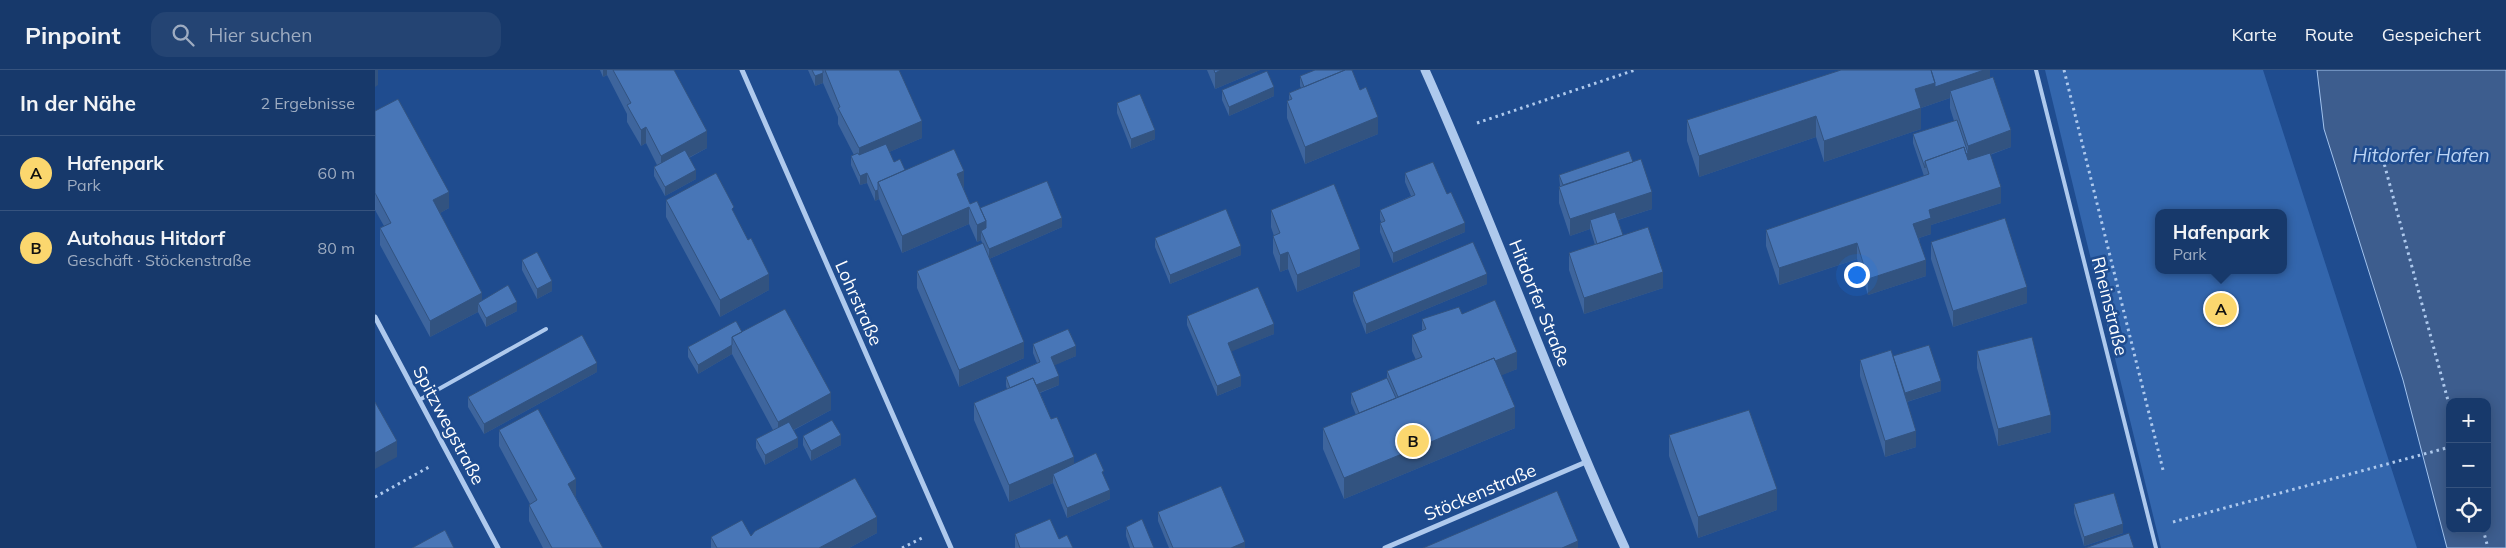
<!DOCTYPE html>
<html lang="de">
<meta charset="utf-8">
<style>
body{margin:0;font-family:Mulish,sans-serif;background:#244473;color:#f1f3f6}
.controls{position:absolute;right:15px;bottom:15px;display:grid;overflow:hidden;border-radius:10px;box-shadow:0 2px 12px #0003}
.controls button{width:45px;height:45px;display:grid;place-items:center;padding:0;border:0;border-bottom:1px solid #36537e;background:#17396b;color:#f1f3f6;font:25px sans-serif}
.you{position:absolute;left:1481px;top:204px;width:18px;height:18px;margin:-12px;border:4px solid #fff;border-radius:50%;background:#1a73e8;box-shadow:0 0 0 8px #1a73e833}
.badge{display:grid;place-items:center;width:32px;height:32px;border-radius:50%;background:#fbd76e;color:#111;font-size:16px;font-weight:700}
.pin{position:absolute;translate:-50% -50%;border:2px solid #fff;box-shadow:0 1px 5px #0006}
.popup{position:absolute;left:1780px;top:139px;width:132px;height:65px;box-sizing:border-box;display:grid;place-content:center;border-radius:10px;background:#17396b;filter:drop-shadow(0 1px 4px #0005);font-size:16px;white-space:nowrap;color:#9eacc1}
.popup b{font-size:19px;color:#f1f3f6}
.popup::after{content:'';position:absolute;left:50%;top:100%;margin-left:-10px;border:10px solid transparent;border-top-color:#17396b}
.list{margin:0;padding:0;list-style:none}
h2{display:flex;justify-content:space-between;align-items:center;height:65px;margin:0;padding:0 20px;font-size:21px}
h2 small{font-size:16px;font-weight:400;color:#9eacc1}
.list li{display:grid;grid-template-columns:32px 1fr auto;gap:15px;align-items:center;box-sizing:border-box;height:75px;padding:0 20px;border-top:1px solid #36537e}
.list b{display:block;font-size:19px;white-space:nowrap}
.list p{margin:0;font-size:16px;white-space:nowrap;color:#9eacc1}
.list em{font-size:16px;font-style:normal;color:#9eacc1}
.icon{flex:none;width:28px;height:28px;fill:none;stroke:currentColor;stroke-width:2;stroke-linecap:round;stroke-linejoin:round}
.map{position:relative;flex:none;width:2131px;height:478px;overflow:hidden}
header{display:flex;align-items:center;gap:30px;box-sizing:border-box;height:70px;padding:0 25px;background:#17396b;border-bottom:1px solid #36537e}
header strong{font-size:24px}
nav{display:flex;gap:28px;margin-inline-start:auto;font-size:18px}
.search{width:350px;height:45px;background:#244473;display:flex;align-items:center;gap:12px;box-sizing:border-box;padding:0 18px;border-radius:15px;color:#9eacc1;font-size:19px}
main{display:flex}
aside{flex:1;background:#17396b}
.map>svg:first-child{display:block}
</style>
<header>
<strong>Pinpoint</strong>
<div class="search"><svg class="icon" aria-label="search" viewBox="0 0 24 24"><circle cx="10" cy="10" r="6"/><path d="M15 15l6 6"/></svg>Hier suchen</div>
<nav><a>Karte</a><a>Route</a><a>Gespeichert</a></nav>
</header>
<main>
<aside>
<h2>In der Nähe<small>2 Ergebnisse</small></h2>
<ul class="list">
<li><span class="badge">A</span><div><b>Hafenpark</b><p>Park</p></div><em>60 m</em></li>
<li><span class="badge">B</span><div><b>Autohaus Hitdorf</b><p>Geschäft · Stöckenstraße</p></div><em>80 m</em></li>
</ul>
</aside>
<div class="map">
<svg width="2131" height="478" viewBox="0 0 2131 478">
<rect width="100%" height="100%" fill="#1f4c8f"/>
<path fill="#3366ad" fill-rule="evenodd" d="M1670 0H1888L2042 478H1786ZM1784 143H1908V200H1784Z"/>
<path fill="#3d5d8e" stroke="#a2c3ee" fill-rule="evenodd" d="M1942 0H2131V478H2072L2028 310 1949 59ZM2075 332H2112V459H2075Z"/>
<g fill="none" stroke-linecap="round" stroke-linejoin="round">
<path stroke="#aec9ed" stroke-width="3" stroke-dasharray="2.5 4" stroke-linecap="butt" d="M1689 0 1788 400
M1102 53 1260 0
M2006 82 2075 338
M0 427 54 397
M1798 452 2075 377
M2108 459 2113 478
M527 478 547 468"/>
<path stroke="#aec9ed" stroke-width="4" d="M1661 0 1781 478
M46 329 171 259"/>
<path stroke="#aec9ed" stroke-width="5" d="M367 0 576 478
M0 247 123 478
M1010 478 1211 392"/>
<path stroke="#aec9ed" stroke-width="9" d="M1050 0C1121 158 1178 321 1250 478"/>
</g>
<path fill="#3e659d" d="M225 0H299L332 78 314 88 321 109 290 126 279 106V97L282 95 271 73 266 76 252 52V44L232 5 228 7Z
M433 0H524L547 68 514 82 519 92 530 100 589 117 588 118 595 134 605 138 687 157 614 189 606 170 602 172 594 154 527 183 504 129 500 131 492 113 485 115 476 95V86L479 85 463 54V47L448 13 440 16Z
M832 0H885L840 19Z
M1615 0V8L1636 77 1615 85 1626 133 1556 155V164L1544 168 1551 206 1493 225 1482 189 1404 215 1391 176V160L1549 106 1538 73V64L1579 51 1575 38V28L1546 38V59L1449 92 1441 67 1324 107 1312 71V50Z
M925 6 985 20 1003 64 930 94 912 48V31L914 30V23L926 18 925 16Z
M847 20 899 26 854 46 847 30Z
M742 33 780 69 756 79 742 43Z
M0 41 74 138 65 143 107 230 142 241 111 257 103 242 55 267 5 175V158L9 156 0 140Z
M1258 92 1277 139 1243 150 1248 165 1288 218 1209 244 1194 200V183L1220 175 1215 159 1195 166 1184 133V117L1185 116 1184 105Z
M1030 103 1090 162 1018 193 1005 162V153L1006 152 1005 149V140L1036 126 1030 112Z
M291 130 359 143 394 220 345 247 291 147Z
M896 140 985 196 922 222 913 199 905 202 898 183V166H899L896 157Z
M780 168 866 185 795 214 780 177Z
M1556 172 1652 233 1578 257 1556 189Z
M147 190 177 221 162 229 147 200Z
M542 201 649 288 584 317 542 218Z
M1112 214 991 264 978 231V222Z
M1087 244 1142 299 1126 305 1140 358 969 429 948 379V358L981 345 976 333V323L1012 308V301L1041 290 1037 281V265L1047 260V249Z
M812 246 899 264 856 281 866 316 842 326 812 255Z
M367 262 456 340 419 360 423 377 390 395 381 378V369L398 360 357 284 323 304 313 287V277Z
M658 274 701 286 679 295 684 315 665 323 676 349 699 393 729 408 735 429 692 448 678 413 634 432 599 350V333L632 319 631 316V307L662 293 658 283Z
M1602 281 1676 362 1623 376 1602 298Z
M1518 286 1566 321 1532 332 1541 377 1510 387 1485 306V290Z
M222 302 109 364 93 337V327Z
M124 360 201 426H200L228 478H168L154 451V435L155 434 124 376Z
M1294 365 1402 440 1323 468 1294 386Z
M428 366 466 375 436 391 428 375Z
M1699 434 1748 463 1709 476 1699 443Z
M783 442 870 478H794L783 451Z
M751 457 779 478H755L751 466Z
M502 463 474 478H336V467Z
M640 464 684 469 698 478H640Z"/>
<path fill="#325380" d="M0 0H3V15L0 17Z
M228 0H232V5L228 7Z
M846 0H885L840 19V3Z
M1609 0H1615V14L1575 21V28L1540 40V19L1560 13Z
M448 3V13L440 16V6Z
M899 17V26L854 46V37Z
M1546 38V59L1449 92V71Z
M1441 46V67L1324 107V86Z
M1003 47V64L930 94V77Z
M547 51V68L484 95V78Z
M271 57V73L266 76V60Z
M780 60V69L756 79V69Z
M1636 60V77L1554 106 1552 97 1593 83V76Z
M332 61V78L286 102V86Z
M321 100V109L290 126V117Z
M589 101V117L582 120V104Z
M492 103V113L485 115V106Z
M1626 117V133L1556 155V164L1538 170V154L1554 140Z
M503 120 504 129 500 131V121Z
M74 122V138L58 147V130Z
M1277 122V139L1217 158 1215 150V159L1195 166V149Z
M594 137V154L527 183V166Z
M687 148V157L614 189V179Z
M611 151V168L606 161V170L602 172V155Z
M1090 153V162L1018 193V183Z
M1482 173V189L1404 215V198Z
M866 176V185L795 214V205Z
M985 179V196L922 222V205Z
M913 182V199L905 202V185Z
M1551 190V206L1493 225V209Z
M1288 202V218L1209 244V228Z
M394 204V220L345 247V230Z
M1112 204V214L991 264V254Z
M177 211V221L162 229V219Z
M1652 217V233L1578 257V241Z
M107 223V239L103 233V242L55 267V251Z
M142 232V241L111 257V248Z
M899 254V264L853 283V273Z
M649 272V288L584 317V300Z
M357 275V284L323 304V295Z
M701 276V286L676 297V287Z
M1142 282V299L1024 348V331Z
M222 293V302L109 364V354Z
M684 306V315L638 333V324Z
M866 306V316L842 326V316Z
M1566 311V321L1528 333V324Z
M456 323V340L403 368V352Z
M1140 337V358L969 429V408Z
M1676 345V362L1623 376V359Z
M1541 361V377L1510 387V371Z
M466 365V375L436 391V381Z
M423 368V377L390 395V385Z
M22 371V387L0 399V383Z
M699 387V404H678V413L634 432V415Z
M201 409V426L193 430V414Z
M1402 419V440L1323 468V447Z
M735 420V429L692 448V438Z
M502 447V463L474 478H444Z
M1748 454V463L1709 476V467Z
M1203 471V478H1187Z
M870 472V478H856Z"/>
<path fill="#4876b7" stroke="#325380" d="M238 0H299L332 61 286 86 271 57 266 60 252 35 256 33Z
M437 0H448V3L440 6Z
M450 0H524L547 51 484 78 463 38 465 37Z
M839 0H846L840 3Z
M940 0H970L929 17 925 6Z
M970 0H977L985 20 991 17 1003 47 930 77 912 31 917 29 914 23Z
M1466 0H1556L1560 13 1540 19 1546 38 1449 71 1441 46 1324 86 1312 50Z
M1556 0H1609L1560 17V13Z
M892 1 899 17 854 37 847 20Z
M1618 7 1636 60 1593 76 1575 21Z
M765 24 780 60 756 69 742 33Z
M23 29 74 122 58 130 107 223 55 251 5 158 16 153 0 123V41Z
M1582 50 1593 83 1591 84 1589 77 1550 91V98L1538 64Z
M511 74 519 92 525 89 530 100 503 112V120L500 121 492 103 485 106 476 86 483 83 484 85Z
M1589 77 1593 90 1615 83 1626 117 1554 140 1556 148 1538 154 1551 190 1493 209 1482 173 1404 198 1391 160 1554 104 1550 91Z
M579 79 589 101 582 104 595 134 602 131 611 151 602 155 594 137 527 166 503 112Z
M310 80 321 100 290 117 279 97Z
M1254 81 1258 92 1188 115 1184 105Z
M1266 89 1277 122 1195 149 1184 117Z
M1058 92 1072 124 1076 122 1090 153 1018 183 1005 153 1010 151 1005 140 1040 125 1030 103Z
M341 103 359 137 357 139 373 170 376 168 394 204 345 230 291 130Z
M672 111 687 148 614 179 606 161 611 158V151L605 138Z
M959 114 985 179 922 205 913 182 905 185 898 166 905 163 896 140Z
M851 139 866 176 795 205 780 168Z
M1240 142 1248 165 1222 174 1215 150Z
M1630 148 1652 217 1578 241 1556 172Z
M1273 157 1288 202 1209 228 1194 183Z
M1098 172 1112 204 991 254 978 222Z
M608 173 649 272 584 300 542 201Z
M162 182 177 211 162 219 147 190Z
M133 215 142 232 111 248 103 233Z
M883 217 899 254 853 273 866 306 842 316 812 246Z
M1120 230 1142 282 1120 291 1119 288 1023 327 1012 301 1047 287 1037 265 1051 259 1047 249 1084 237 1087 244Z
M410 239 456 323 403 352 357 267Z
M361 251 367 262 357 267V275L323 295 313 277Z
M693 259 701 276 676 287 684 306 661 315 658 308 635 318 631 307 665 292 658 274Z
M207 265 222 293 109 354 93 327Z
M1657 267 1676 345 1623 359 1602 281Z
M1554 275 1566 311 1530 323 1518 286Z
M1516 280 1541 361 1510 371 1485 290Z
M1119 288 1140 337 969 408 948 358Z
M658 308 676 349 682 347 699 387 634 415 599 333Z
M1012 308 1021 328 984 343 976 323Z
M0 332 22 371 0 383Z
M163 339 201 409 193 414 228 478H177L154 435 162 430 124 360Z
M1374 340 1402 419 1323 447 1294 365Z
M457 350 466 365 436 381 428 366Z
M414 352 423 368 390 385 381 369Z
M721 383 729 401 727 402 735 420 692 438 678 404Z
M480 408 502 447 444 478H342L336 467 367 450 376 466 380 461Z
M846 416 870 472 856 478H798L783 442Z
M1182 421 1203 471 1187 478H1048Z
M1739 423 1748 454 1709 467 1699 434Z
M675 449 684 469 692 465 698 478H645L640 464Z
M767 449 779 478H759L751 457Z
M70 460 79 478H37Z
M1754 463 1759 478H1710Z"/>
<g text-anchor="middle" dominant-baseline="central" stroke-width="5" stroke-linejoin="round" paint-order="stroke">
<g font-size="18" fill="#fff" stroke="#1f4c8f">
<text transform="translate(484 233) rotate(66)">Lohrstraße</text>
<text transform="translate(1165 233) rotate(68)">Hitdorfer Straße</text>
<text transform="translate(1735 236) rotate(76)">Rheinstraße</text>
<text transform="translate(74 355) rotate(62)">Spitzwegstraße</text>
<text transform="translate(1105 422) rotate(-23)">Stöckenstraße</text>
</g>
<g font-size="19" font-style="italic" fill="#bad3f4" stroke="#1f4c8f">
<text x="2046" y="85">Hitdorfer Hafen</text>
</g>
</g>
</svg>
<div class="controls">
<button>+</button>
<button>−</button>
<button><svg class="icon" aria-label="locate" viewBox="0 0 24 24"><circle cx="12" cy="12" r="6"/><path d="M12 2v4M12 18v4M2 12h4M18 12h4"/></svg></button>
</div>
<div class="you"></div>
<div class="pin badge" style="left:1846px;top:239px">A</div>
<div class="popup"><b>Hafenpark</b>Park</div>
<div class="pin badge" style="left:1038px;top:371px">B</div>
</div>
</main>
